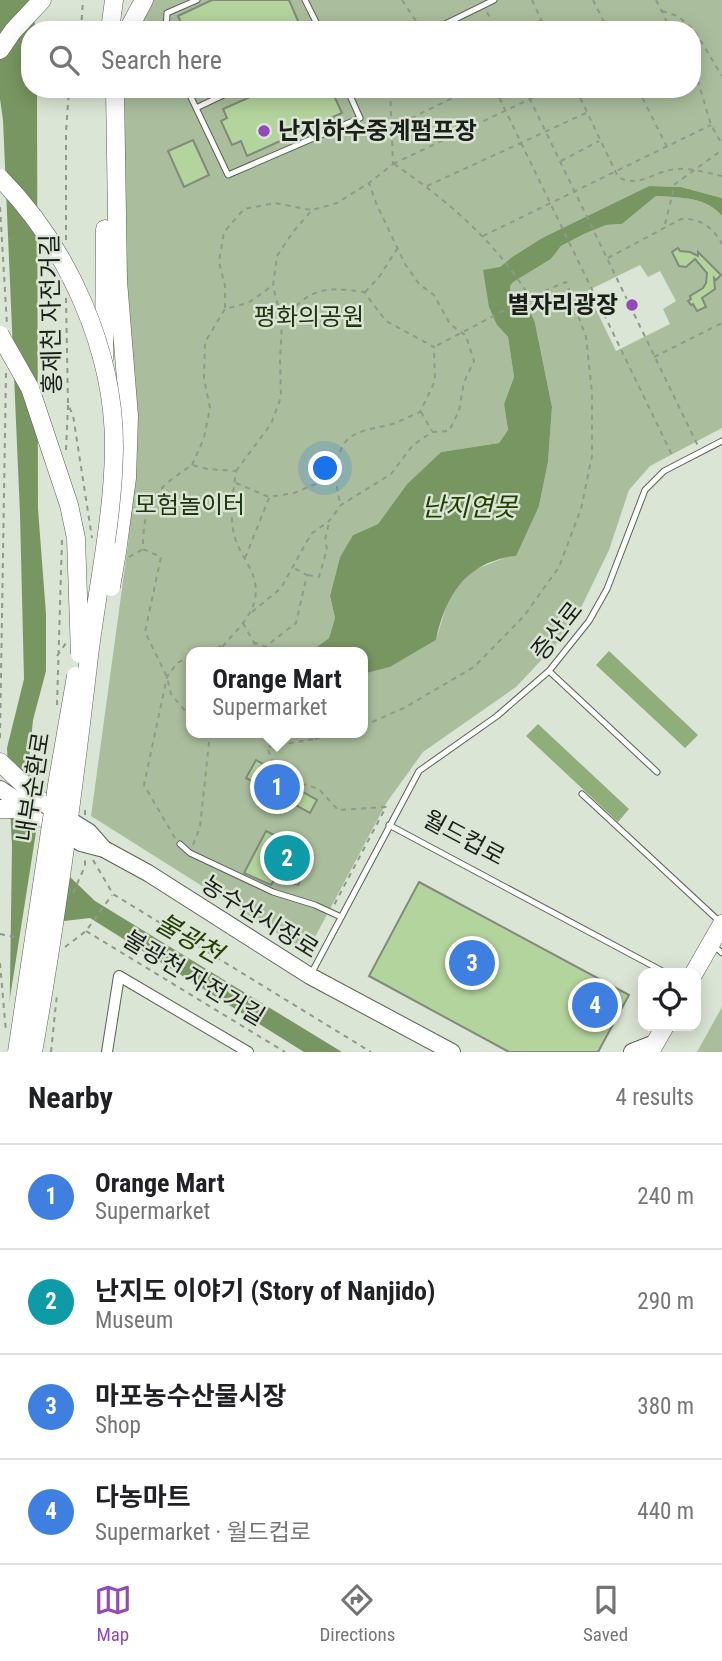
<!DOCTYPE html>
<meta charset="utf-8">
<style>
body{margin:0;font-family:"Roboto Condensed","Noto Sans KR",sans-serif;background:#f6f6f6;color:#202124}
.controls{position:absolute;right:21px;bottom:21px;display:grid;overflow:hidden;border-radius:14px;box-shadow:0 4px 18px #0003}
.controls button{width:63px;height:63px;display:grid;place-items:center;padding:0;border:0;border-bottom:2px solid #e0e0e0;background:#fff;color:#202124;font:35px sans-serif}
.you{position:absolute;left:326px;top:469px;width:24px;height:24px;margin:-18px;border:5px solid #fff;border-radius:50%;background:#1a73e8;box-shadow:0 0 0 10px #1a73e833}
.badge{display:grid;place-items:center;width:46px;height:46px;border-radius:50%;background:#9449bb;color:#fff;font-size:23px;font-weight:700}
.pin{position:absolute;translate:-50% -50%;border:4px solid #fff;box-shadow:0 2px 7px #0006}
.popup{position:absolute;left:186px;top:647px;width:182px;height:91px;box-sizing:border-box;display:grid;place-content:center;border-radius:14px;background:#fff;filter:drop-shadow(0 2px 5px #0005);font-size:23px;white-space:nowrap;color:#757577}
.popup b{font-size:26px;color:#202124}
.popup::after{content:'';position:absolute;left:50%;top:100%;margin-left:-14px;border:14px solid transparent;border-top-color:#fff}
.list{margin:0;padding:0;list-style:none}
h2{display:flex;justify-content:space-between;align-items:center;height:91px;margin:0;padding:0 28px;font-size:30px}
h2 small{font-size:23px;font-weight:400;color:#757577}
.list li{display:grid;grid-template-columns:46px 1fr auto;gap:21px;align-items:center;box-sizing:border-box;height:105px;padding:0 28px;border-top:2px solid #e0e0e0}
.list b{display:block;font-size:26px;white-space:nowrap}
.list p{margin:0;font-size:23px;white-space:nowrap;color:#757577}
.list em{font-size:23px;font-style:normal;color:#757577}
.icon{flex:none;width:38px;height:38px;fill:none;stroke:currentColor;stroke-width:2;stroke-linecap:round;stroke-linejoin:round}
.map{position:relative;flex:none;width:722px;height:1052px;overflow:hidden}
.search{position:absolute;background:#fff;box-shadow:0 4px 18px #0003;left:21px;right:21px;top:21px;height:77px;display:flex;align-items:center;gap:18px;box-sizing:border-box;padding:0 24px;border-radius:28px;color:#757577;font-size:26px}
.sheet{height:511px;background:#fff}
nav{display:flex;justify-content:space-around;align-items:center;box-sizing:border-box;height:98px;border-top:2px solid #e0e0e0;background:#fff;font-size:19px;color:#757577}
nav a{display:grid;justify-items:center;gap:4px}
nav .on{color:#9449bb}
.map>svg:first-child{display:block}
</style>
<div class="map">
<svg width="722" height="1052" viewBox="0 0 722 1052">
<rect width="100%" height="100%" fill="#dbe5d5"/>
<path fill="#aabe9d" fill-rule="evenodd" d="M151 0H722V198L681 187 649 186 542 238 512 257 500 267 497 325 508 337 514 377 504 404 508 430 499 443 441 452 407 484 378 524 353 535 340 557 330 596 335 618 329 638 310 652H191V733H363V674L390 667 436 640 448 600 460 584 474 570 509 556 539 506 548 462 552 407 535 323 512 307 510 286 512 282 551 259 561 246 584 234 606 225 622 224 656 196C681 198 705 196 722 216V428L650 466 629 490 609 550 578 614 565 635 516 687 423 752 387 802 307 952 91 816 129 537 135 449 127 297 123 89H692V30H136ZM640 265 648 277 660 271 676 301 663 309 670 324 616 351 587 291Z
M722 1007V1052H697Z"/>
<path fill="#90ae7a" d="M609 651 698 735 685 748 596 665Z
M538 724 629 809 618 822 526 736Z"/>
<path fill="#789662" d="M0 0H34L35 30H30V89H37L38 509 46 614V671L33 720 29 760 40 848 95 901 342 1052H304L90 918 47 923 9 1052 12 846 7 748 24 679 20 514 3 120 0 99Z
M649 186 681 187 722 198V216C705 196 681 198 656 196L622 224 606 225 584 234 561 246 551 259 513 282 510 286 512 307 522 315 531 314 535 323 552 407 548 462 539 506 516 556C506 556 497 560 488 563 456 578 443 607 436 640L390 667 363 674V652H310L329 638 335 618 330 596 340 557 353 535 378 524 407 484 441 452 499 443 508 430 504 404 514 377 508 337 497 325 489 307 483 270 500 267 512 257 542 238Z"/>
<path fill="#dbe5d5" d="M39 813 43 847 66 869 35 1052H5L6 1023Z"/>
<path fill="#b4d49d" stroke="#818a7b" stroke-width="2" d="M212 0H289L302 30H184L178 16Z
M268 89H331L342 113 247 156 241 141 232 145 221 121 227 118 223 109Z
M193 140 209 175 184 187 168 151Z
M678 248 680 251 690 252 698 256V252L721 275 716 280 714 278 715 289 702 298 706 307 697 311 693 304 691 305 688 301 691 299 690 296 703 288 706 283 707 273 695 259 686 267 679 266 672 252Z
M256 760 282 775 280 779 317 800 310 813 246 778Z
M266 831 313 855 298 885 276 877 271 885 244 873Z
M419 882 629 995 598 1052H509L369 976Z"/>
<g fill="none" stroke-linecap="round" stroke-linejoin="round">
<defs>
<path id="service" d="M305 0 320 30
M166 30 167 13 197 0
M433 30 494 0
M187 89 228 175 360 118 347 89
M196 108 236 89
M549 671 657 772
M582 794 720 922
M389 825 666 973
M180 844 190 853 273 892 315 905 341 917
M713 945 722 953
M311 974 419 771 497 716 549 671 589 621 607 589 645 490 664 471 722 441"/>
<path id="minor" d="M107 1052 119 976 248 1052"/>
<path id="secondary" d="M0 789 33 811
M104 849 148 873 310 976 452 1052
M632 1052 655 1043"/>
<path id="primary" d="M0 809H18L46 819
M694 973 722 924
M650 1052 665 1026"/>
<path id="trunk" d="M110 30 114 0
M128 30 144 0
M0 50 13 31 42 0
M115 89 118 281 129 416 127 478 117 552
M104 359 105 229
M0 762 44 804"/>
</defs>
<use href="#service" stroke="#596254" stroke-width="7"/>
<use href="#minor" stroke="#596254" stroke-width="12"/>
<use href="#secondary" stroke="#596254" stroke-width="18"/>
<use href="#primary" stroke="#596254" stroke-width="19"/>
<use href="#trunk" stroke="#596254" stroke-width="19"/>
<path stroke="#91988c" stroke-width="2" stroke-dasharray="5 5" stroke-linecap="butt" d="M402 0 422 30
M532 0 546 30
M593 0 608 30
M656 0 671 30
M662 11 678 16 694 30 722 76
M487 12 496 30
M464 24 467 30
M81 30 83 0
M520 30 542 20
M692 61 711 125 722 144
M495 89 673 457
M525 89 698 446
M576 89 618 177C640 189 655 170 677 169 692 168 708 173 722 176
M638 89 667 147
M393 127 471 89
M561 161 599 141
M393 164 551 89
M394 164C447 200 495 241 529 296
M427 186 586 113
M0 207 7 325
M665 224 675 184 722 150
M483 236 711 125
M66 240V132L69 89
M608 258 681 219C700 218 713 227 722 244
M365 292 379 277 397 249
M66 298 68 405 73 415 92 538
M225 308V286L219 262 224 232 244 209 275 203 311 210
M654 357 722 323
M421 412 432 431
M66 450 68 405
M192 465 204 438 210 408 204 378 205 342 225 309 248 303 272 286
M236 471 271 424 281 397 280 361 282 322 273 286 277 256 293 232 312 210 337 203 369 183 393 164 390 89
M335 476 340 504
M236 483 269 497 294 493 335 476C340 433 352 433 389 425 400 422 410 416 420 412L435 381 434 347 386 321 364 292C323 286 309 288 282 322
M129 557 143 549
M245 558 269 498
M308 575 319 577 327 549 325 540 329 523
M252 612 281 588 311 534 329 521 341 505 391 474 413 445 432 432 449 431 459 411 464 382 474 361 466 336 450 324 434 295 419 284 405 264 376 203 369 183
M243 623 259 652
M253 642 265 647 296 623 307 575 292 567
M199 652 221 646
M57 656 66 643
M57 705 62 539
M191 718 171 694 167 677 145 632 161 557 143 549C143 502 154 490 192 465L208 469 236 471C233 494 228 518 236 541 240 551 246 561 251 570 266 604 243 623 223 646L222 652
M363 726 404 708 474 667 524 616 559 567 581 509 592 456V392L586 337 566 282 530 297 434 347
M307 733 314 739 267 747 275 768 297 782 319 789 338 810 386 807 333 907
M0 738 6 372
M315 739 334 733
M85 815V805
M175 838 144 785 167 677 177 663 191 656
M193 845 200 827 210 733
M93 860 113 894 371 1052
M73 893 85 866V856
M86 931 285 1052
M0 934 19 938
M65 947 86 931 112 895
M0 963 6 1032
M51 1052 57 994"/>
<use href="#service" stroke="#fff" stroke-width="5"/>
<use href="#minor" stroke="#fff" stroke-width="10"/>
<use href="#secondary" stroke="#fff" stroke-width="16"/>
<use href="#primary" stroke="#fff" stroke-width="18"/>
<use href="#trunk" stroke="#fff" stroke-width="18"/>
<defs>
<path id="secondary-bridge" d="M44 804 89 832 104 849
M59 828 81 843 104 849"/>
<path id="trunk-bridge" d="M0 178C68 247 115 351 114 449 113 522 96 593 88 665 73 794 56 924 33 1052
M0 335 30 388 69 505 76 538 80 654
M111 587 117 552
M17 1052 57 785 76 676"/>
</defs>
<use href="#secondary-bridge" stroke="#596254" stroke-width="18" stroke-linecap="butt"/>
<use href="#trunk-bridge" stroke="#596254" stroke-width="19" stroke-linecap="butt"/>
<use href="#secondary-bridge" stroke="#fff" stroke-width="16"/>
<use href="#trunk-bridge" stroke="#fff" stroke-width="18"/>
</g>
<g fill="#9449bb" stroke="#dbe5d5" stroke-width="2.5">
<circle cx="264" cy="131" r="7"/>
<circle cx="632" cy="305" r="7"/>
</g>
<g text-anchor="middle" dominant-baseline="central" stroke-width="5" stroke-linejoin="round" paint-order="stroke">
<g font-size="24" font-weight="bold" fill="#1b1f19" stroke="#dbe5d5" text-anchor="start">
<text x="278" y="131">난지하수중계펌프장</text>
<text x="618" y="305" text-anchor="end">별자리광장</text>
</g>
<g font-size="24" fill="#1b1f19" stroke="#dbe5d5">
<text transform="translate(51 314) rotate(-91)">홍제천 자전거길</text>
<text transform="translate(557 631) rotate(-52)">증산로</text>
<text transform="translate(33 787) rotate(-81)">내부순환로</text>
<text transform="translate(464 838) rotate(28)">월드컵로</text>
<text transform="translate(260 917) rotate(32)">농수산시장로</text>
<text transform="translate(194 978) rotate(31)">불광천 자전거길</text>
</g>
<g font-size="24" fill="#20350e" stroke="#dbe5d5">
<text x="309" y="317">평화의공원</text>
<text x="190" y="505">모험놀이터</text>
</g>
<g font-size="26" font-style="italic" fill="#223e03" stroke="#dbe5d5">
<text x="469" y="507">난지연못</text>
<text transform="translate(189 938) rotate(30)">불광천</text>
</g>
</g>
</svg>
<div class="controls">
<button><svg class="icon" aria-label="locate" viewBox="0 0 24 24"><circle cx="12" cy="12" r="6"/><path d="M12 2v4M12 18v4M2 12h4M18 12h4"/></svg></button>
</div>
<div class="you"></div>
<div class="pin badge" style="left:277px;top:787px;background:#3f7fe0">1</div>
<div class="popup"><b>Orange Mart</b>Supermarket</div>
<div class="pin badge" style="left:287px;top:858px;background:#0f9aa8">2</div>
<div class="pin badge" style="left:472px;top:963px;background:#3f7fe0">3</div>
<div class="pin badge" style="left:595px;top:1005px;background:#3f7fe0">4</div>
<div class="search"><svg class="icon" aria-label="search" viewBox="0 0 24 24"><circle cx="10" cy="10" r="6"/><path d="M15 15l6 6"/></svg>Search here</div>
</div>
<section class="sheet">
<h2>Nearby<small>4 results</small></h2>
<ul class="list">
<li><span class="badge" style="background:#3f7fe0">1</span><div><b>Orange Mart</b><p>Supermarket</p></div><em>240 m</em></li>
<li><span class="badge" style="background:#0f9aa8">2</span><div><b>난지도 이야기 (Story of Nanjido)</b><p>Museum</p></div><em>290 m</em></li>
<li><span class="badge" style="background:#3f7fe0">3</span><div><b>마포농수산물시장</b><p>Shop</p></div><em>380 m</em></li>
<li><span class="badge" style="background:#3f7fe0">4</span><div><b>다농마트</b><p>Supermarket · 월드컵로</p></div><em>440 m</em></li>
</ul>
</section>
<nav>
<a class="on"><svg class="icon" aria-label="map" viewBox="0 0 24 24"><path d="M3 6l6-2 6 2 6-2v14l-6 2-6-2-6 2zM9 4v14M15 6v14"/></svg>Map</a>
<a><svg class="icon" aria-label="directions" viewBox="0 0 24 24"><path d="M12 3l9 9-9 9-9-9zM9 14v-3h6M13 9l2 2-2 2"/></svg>Directions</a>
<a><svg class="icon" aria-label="saved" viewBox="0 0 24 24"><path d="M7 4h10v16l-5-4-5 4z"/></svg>Saved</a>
</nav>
